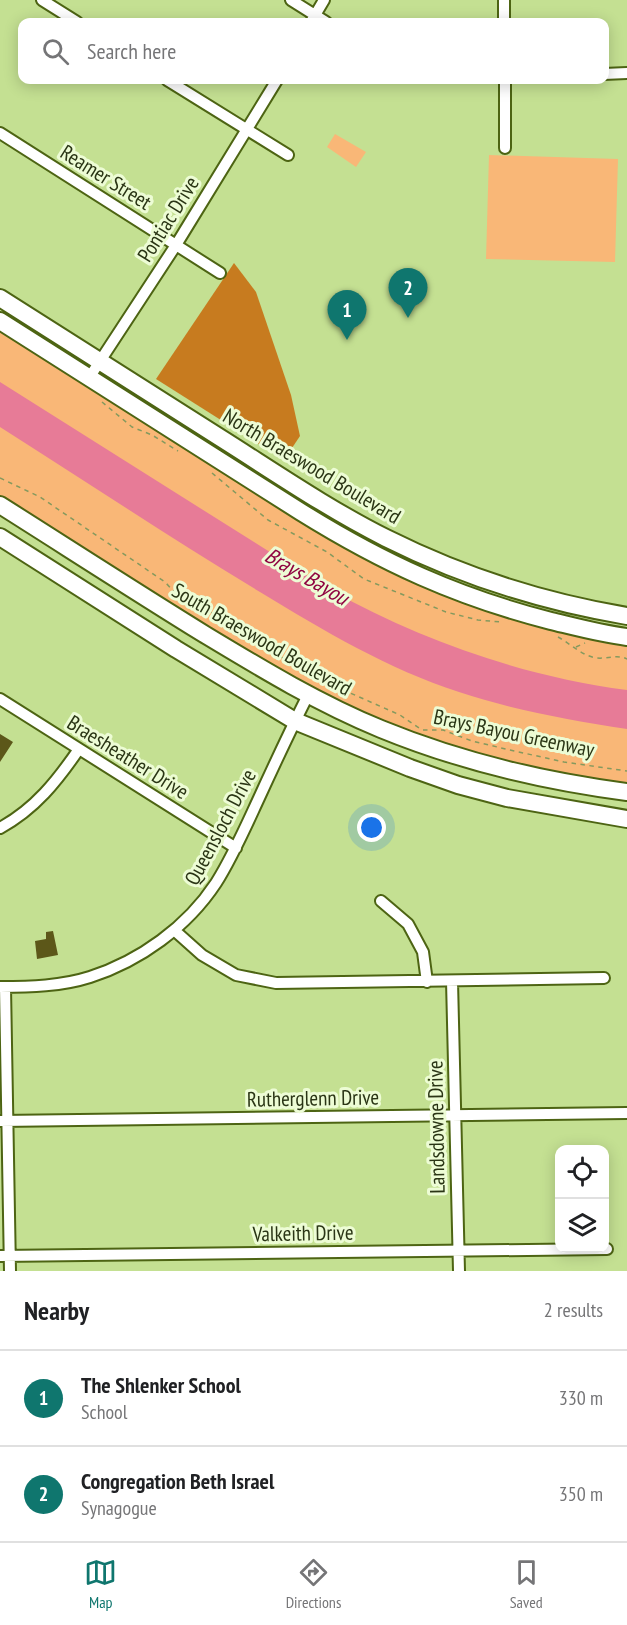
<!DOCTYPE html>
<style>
body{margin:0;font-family:"PT Sans Narrow",sans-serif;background:#f6f6f6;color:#202124}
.controls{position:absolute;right:18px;bottom:18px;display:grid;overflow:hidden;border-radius:12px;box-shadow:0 3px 15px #0003}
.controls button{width:54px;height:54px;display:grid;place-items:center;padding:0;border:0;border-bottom:2px solid #e0e0e0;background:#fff;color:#202124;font:30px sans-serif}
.you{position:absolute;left:372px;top:828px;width:21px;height:21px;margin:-15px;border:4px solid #fff;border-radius:50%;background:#1a73e8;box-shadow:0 0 0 9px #1a73e833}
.badge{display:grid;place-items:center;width:39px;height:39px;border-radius:50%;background:#0f766e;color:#fff;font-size:20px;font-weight:700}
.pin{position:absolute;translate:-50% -50px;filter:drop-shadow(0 2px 3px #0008)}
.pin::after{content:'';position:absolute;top:32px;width:21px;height:18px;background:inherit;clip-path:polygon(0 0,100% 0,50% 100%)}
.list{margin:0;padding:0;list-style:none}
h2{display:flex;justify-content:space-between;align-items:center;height:78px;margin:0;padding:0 24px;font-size:26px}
h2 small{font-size:20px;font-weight:400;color:#757577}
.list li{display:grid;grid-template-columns:39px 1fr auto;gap:18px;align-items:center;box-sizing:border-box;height:96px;padding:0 24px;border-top:2px solid #e0e0e0}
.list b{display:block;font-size:22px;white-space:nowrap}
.list p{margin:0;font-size:20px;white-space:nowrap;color:#757577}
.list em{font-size:20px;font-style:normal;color:#757577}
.icon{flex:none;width:33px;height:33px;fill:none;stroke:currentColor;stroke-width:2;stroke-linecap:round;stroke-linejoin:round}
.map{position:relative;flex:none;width:627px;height:1271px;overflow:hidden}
.search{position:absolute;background:#fff;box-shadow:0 3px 15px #0003;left:18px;right:18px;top:18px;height:66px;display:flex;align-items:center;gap:15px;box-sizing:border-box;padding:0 21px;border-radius:12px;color:#757577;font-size:22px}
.sheet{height:270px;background:#fff}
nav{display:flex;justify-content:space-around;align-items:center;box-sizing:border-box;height:84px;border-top:2px solid #e0e0e0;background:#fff;font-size:16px;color:#757577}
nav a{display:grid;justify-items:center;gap:3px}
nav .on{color:#0f766e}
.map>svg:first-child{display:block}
</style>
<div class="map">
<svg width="627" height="1271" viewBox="0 0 627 1271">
<rect width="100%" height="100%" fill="#c4e092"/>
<path fill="#f9b777" d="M335 134 366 152 356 167 327 147Z
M489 155 618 159 615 262 486 259Z
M0 327 355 550 627 643V783C533 771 442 746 356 709 291 681 232 642 174 605 116 568 58 532 0 496Z"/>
<path fill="#c77b1f" d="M234 263 256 292 291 395 300 436 284 460 156 379Z"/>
<path fill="#e77b97" d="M0 382 330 590C423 641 522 676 627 690V729C570 720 513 710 459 692 388 669 324 631 260 592 172 539 87 482 0 427Z"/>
<path fill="#5c5719" d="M0 734 13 742 0 762Z
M53 931 58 955 37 959 35 941 46 939V932Z"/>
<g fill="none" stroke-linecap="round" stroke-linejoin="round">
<defs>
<path id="street" d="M42 0 77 22
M291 0 326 22
M504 0V22
M311 22 324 0
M604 74 627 73
M167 80 288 155
M505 80V148
M0 133 220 273
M89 378 176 245 277 80
M0 699 236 848
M0 828C35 809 57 781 79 749
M381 901 408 924 423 952 427 982
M174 930 202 955 236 975 276 983 604 978
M452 981 459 1271
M0 987C30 987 62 986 90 977 140 961 187 927 216 883 233 856 246 826 259 798 275 763 291 729 308 695
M5 987 10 1271
M0 1121 627 1113
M0 1256 607 1249"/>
<path id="secondary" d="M0 298C73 344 146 391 219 437 273 471 328 509 386 538 462 576 543 602 627 616
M0 321 301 512C383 563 457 597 551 621 576 627 602 634 627 637
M0 505C68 548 136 592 204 634 262 669 318 703 381 729 459 761 543 781 627 792
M0 537 176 649 295 721 410 768 458 785 507 798 627 819"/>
</defs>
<use href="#street" stroke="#4d6413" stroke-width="14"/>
<use href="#secondary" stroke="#4d6413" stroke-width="20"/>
<path stroke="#84995e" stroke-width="1.5" stroke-dasharray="4.5 4.5" stroke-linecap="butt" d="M102 402 132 427 152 435 178 451
M212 473 268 520 327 552 364 579 446 612 478 620 502 622
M0 478 40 497 165 582 180 598 188 603 220 616 305 673 400 715 419 728
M558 637C571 644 582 656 597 658 608 659 617 654 627 659
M576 647 585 643
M423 730H443L472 741 510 750 564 762 627 771"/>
<use href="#street" stroke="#fff" stroke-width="10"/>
<use href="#secondary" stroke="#fff" stroke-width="16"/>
</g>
<g text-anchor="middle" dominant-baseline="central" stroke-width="6" stroke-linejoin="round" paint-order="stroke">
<g font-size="21" fill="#2a3515" stroke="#edfcd5">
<text transform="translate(106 177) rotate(32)">Reamer Street</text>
<text transform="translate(168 219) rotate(-58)">Pontiac Drive</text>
<text transform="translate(312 466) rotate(31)">North Braeswood Boulevard</text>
<text transform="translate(262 639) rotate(30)">South Braeswood Boulevard</text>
<text transform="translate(514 733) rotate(12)">Brays Bayou Greenway</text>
<text transform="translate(128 757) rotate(32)">Braesheather Drive</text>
<text transform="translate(220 827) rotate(-62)">Queensloch Drive</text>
<text transform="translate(313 1098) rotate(-1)">Rutherglenn Drive</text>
<text transform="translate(436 1127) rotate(-91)">Landsdowne Drive</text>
<text transform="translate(303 1233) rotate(-1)">Valkeith Drive</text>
</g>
<g font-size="22" font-style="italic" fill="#8f0441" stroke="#edfcd5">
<text transform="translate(307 576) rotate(30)">Brays Bayou</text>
</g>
</g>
</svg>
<div class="controls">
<button><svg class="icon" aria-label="locate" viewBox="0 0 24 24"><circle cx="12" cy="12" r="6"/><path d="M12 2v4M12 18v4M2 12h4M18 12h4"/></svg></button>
<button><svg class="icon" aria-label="layers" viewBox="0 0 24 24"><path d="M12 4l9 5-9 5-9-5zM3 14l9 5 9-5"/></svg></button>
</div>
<div class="you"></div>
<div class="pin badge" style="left:347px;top:340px">1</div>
<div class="pin badge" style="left:408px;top:318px">2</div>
<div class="search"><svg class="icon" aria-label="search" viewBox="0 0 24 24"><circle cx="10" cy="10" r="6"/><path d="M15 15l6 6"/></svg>Search here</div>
</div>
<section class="sheet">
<h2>Nearby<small>2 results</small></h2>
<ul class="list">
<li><span class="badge">1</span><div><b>The Shlenker School</b><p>School</p></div><em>330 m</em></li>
<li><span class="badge">2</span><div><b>Congregation Beth Israel</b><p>Synagogue</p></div><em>350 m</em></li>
</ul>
</section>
<nav>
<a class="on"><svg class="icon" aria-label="map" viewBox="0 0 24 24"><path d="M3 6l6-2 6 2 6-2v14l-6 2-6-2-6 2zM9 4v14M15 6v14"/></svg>Map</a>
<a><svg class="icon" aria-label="directions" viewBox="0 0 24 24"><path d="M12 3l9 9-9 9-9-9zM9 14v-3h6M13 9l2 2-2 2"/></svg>Directions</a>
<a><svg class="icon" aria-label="saved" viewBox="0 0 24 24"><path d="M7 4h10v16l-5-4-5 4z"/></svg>Saved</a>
</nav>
